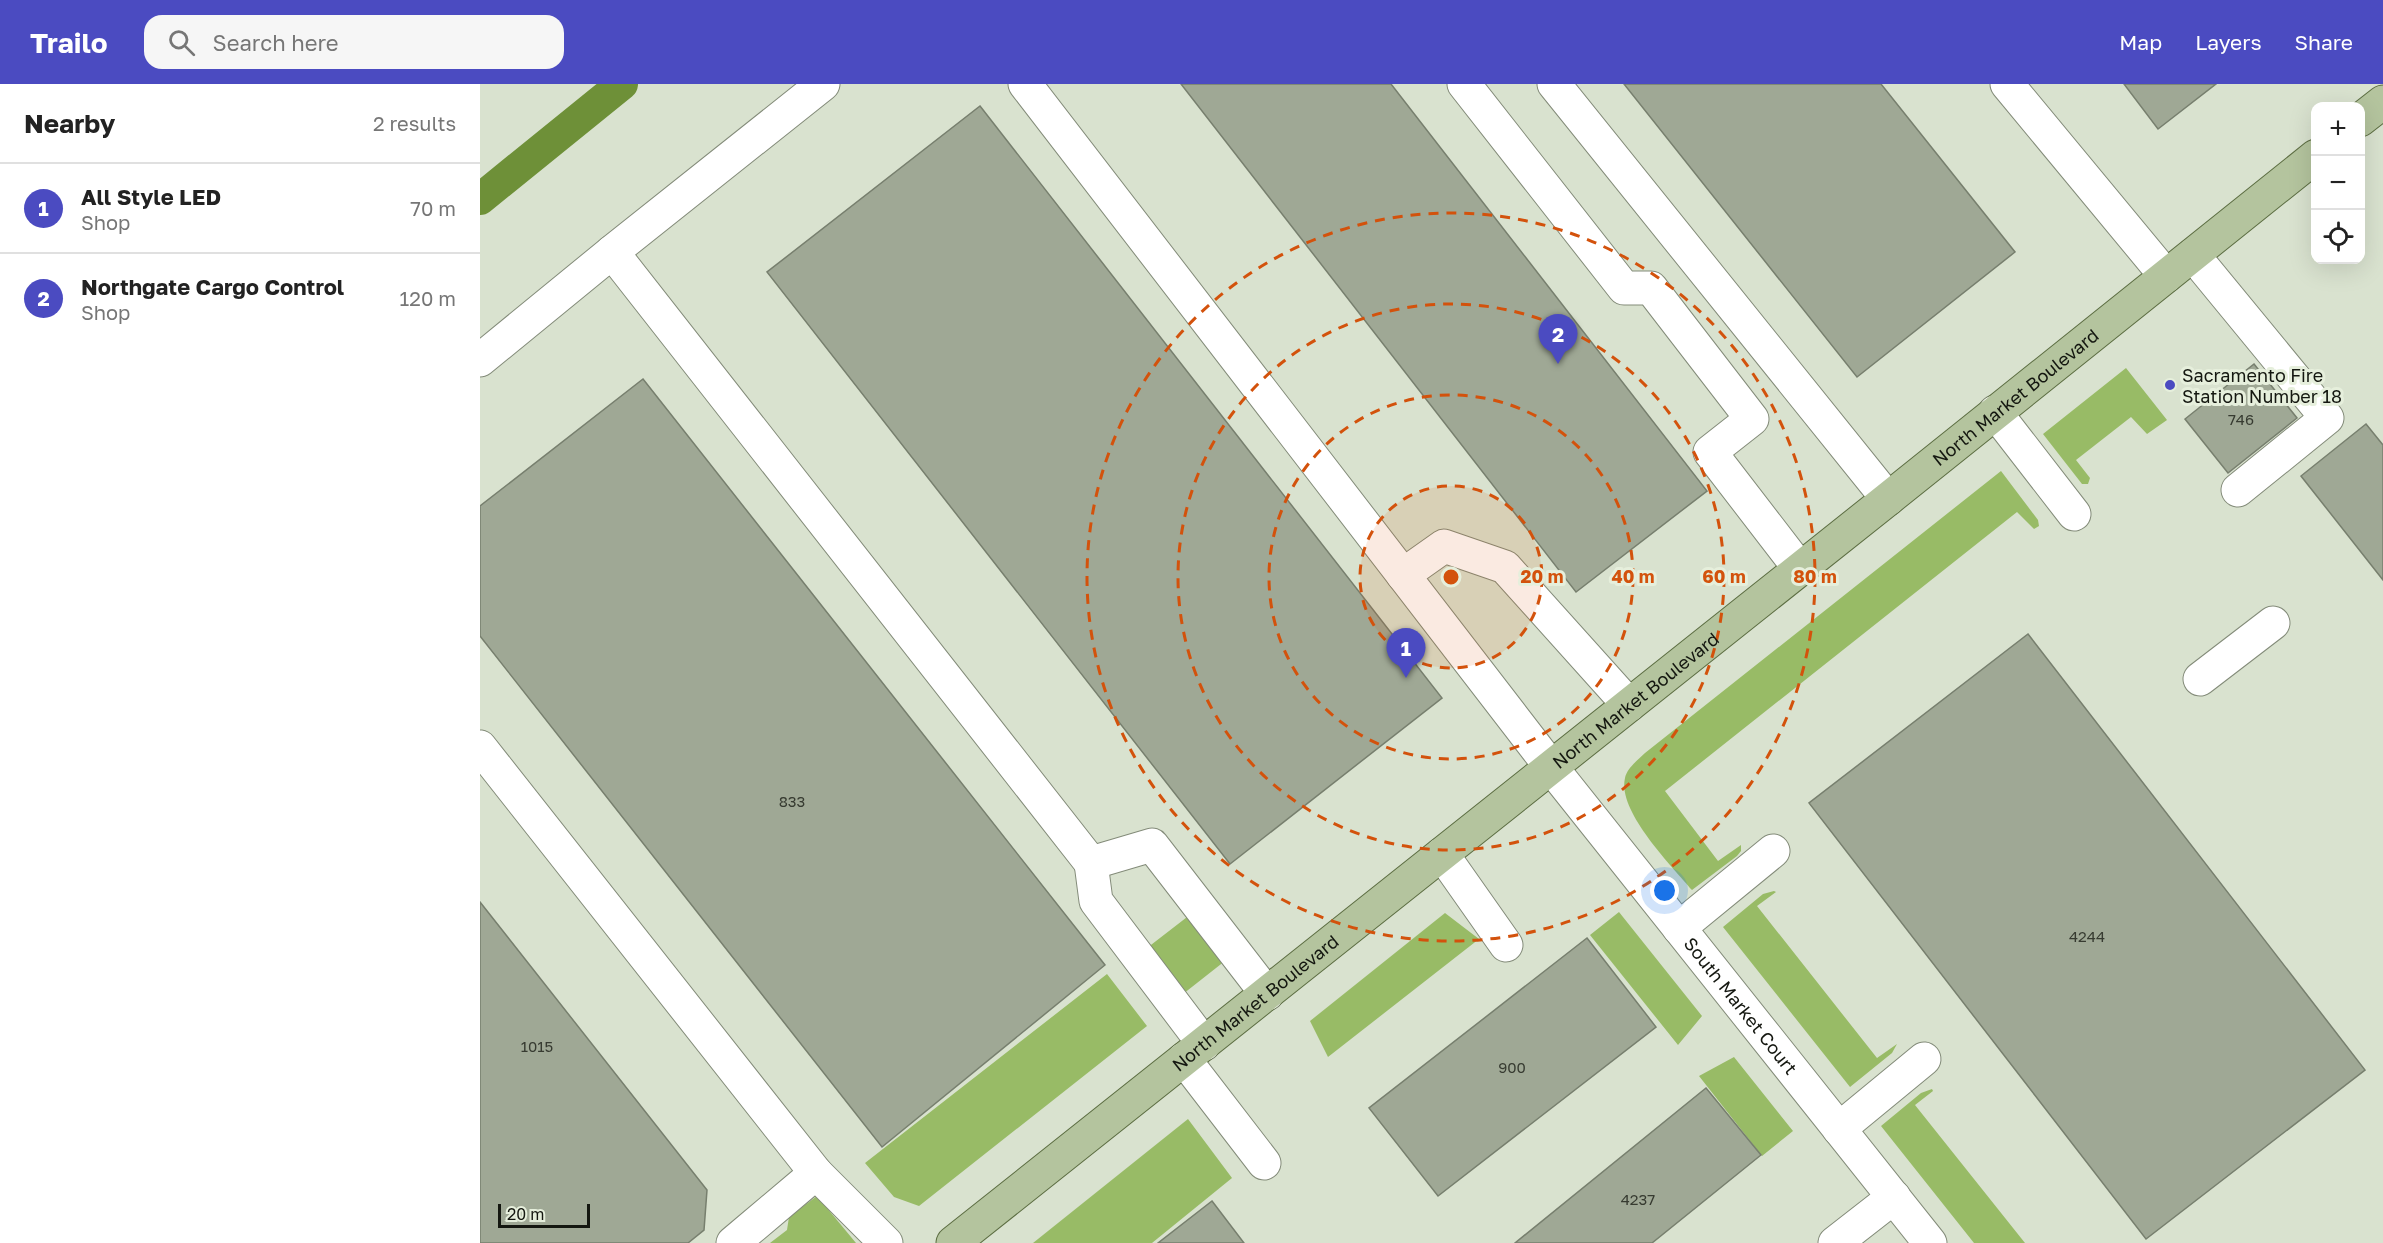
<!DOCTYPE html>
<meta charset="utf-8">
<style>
body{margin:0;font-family:"Golos Text",sans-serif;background:#f6f6f6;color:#222}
.controls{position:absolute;right:18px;top:18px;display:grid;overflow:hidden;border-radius:12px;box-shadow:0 6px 24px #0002}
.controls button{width:54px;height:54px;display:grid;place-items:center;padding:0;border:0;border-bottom:2px solid #e0e0e0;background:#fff;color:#222;font:30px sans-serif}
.scale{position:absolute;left:18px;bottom:15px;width:92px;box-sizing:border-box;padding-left:6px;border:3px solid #141710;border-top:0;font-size:16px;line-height:21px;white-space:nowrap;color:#141710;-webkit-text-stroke:4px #e6efdc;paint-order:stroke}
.you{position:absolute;left:1185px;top:807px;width:21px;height:21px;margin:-15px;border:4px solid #fff;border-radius:50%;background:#1a73e8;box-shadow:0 0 0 9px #1a73e833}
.badge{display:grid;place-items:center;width:39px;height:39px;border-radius:50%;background:#4b4bc1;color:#fff;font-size:20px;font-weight:700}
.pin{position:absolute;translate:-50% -50px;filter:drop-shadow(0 2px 3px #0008)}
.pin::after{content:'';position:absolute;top:32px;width:21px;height:18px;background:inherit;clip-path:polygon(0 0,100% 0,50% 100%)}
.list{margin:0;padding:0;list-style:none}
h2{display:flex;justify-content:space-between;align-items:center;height:78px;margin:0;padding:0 24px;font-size:26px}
h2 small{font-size:20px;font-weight:400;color:#767676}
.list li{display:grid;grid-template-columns:39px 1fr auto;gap:18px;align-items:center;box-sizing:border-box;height:90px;padding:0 24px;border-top:2px solid #e0e0e0}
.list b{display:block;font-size:22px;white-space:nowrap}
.list p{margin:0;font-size:20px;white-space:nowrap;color:#767676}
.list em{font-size:20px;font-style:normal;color:#767676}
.icon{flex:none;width:33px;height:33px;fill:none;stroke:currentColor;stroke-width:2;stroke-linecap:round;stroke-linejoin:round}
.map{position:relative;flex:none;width:1903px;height:1159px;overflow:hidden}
header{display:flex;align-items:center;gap:36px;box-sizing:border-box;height:84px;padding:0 30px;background:#4b4bc1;color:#fff}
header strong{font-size:28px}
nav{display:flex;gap:33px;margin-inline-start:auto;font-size:21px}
.search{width:420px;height:54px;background:#f6f6f6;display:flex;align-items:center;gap:15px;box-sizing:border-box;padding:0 21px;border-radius:18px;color:#767676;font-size:22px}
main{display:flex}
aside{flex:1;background:#fff}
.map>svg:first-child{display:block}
</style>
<header>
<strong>Trailo</strong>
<div class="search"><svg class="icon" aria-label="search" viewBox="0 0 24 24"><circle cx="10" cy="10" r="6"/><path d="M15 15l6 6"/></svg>Search here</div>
<nav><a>Map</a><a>Layers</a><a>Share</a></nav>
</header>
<main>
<aside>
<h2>Nearby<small>2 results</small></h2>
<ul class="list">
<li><span class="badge">1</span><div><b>All Style LED</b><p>Shop</p></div><em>70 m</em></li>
<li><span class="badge">2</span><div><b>Northgate Cargo Control</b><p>Shop</p></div><em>120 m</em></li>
</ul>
</aside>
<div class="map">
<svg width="1903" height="1159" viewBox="0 0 1903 1159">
<rect width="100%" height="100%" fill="#d9e2cf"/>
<path fill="#98bb66" d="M1646 284 1687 336 1667 350 1651 333 1596 376 1610 394 1608 400H1602L1563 350Z
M1521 387 1558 436 1559 442 1554 445 1537 428 1185 707 1238 777 1261 761V767L1257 772 1212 806C1192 782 1137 727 1145 694 1147 684 1158 676 1165 669Z
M1294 807 1296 808 1277 822 1397 974 1417 960 1412 969 1370 1003 1243 843 1283 810Z
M1139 828 1222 932 1198 961 1110 851Z
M965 829 999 855 848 973 830 937Z
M711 830 750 873 703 910 667 864Z
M627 890 667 942 439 1122 414 1113 385 1079Z
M1254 973 1313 1047 1282 1072 1219 992Z
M1452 1005 1453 1007 1435 1021 1545 1159H1494L1401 1042 1441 1009Z
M708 1035 752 1094 672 1159H553Z
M337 1112 376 1159H290L307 1146 309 1133Z"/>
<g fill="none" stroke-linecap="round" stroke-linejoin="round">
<path stroke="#6e9038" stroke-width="32" d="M0 115 142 0"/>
</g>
<path fill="#9fa895" stroke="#777f6e" stroke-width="1.5" d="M701 0H911L1227 407 1096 508Z
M1144 0H1401L1535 168 1377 293Z
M1644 0H1736L1678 45Z
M500 22 962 614 750 780 287 188Z
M1774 280 1817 334 1748 389 1705 335Z
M163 295 625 881 402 1063 0 552V422Z
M1886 340 1903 361V496L1821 392Z
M1548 550 1885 986 1666 1155 1329 719Z
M0 818 227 1106 224 1146 208 1159H0Z
M1107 854 1176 943 958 1112 889 1024Z
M1226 1004 1281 1071 1172 1159H1035Z
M732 1117 764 1159H678Z"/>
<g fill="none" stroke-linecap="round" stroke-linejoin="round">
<defs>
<g id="minor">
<path id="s1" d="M545 0 1071 683 1450 1159"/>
<path d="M984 0 1144 204H1171L1272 335 1230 368 1320 485"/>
<path d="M1074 0 1408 415"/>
<path d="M1527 0 1686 192"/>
<path d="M132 168 343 0"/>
<path d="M1713 171 1847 334 1758 406"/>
<path d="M0 276 132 168 611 779 672 761 787 910"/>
<path d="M1515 328 1594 430"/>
<path d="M923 491 964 462 1025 483 1149 621"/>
<path d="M1720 595 1793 539"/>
<path d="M0 663 336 1089 406 1159"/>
<path d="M962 770 1026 861"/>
<path d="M611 779 616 817 724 960"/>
<path d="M1199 844 1293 767"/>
<path d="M704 975 784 1079"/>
<path d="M1359 1045 1444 975"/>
<path d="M253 1159 336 1089"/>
<path d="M1355 1159 1414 1113"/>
</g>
<g id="major">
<path d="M1880 36 1903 18"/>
<path id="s2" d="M473 1159 1408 415 1836 72"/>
</g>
</defs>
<use href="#minor" stroke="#838b79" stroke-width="35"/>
<use href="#major" stroke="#5c6d42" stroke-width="35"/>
<use href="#minor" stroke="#fff" stroke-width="33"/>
<use href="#major" stroke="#b4c49e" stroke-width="33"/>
</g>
<circle cx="971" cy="493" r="91" fill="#d3520c" fill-opacity=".12"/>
<g fill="none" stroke="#d3520c" stroke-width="3" stroke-dasharray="10 8">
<circle cx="971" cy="493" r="91"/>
<circle cx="971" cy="493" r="182"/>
<circle cx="971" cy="493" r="273"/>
<circle cx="971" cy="493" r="364"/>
</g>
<circle fill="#4b4bc1" stroke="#e6efdc" stroke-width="2" cx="1690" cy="301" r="6"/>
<g text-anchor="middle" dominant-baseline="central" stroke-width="6" stroke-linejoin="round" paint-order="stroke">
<g font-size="15" fill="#373b31">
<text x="1761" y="335">746</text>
<text x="312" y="717">833</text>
<text x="1607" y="852">4244</text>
<text x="57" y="962">1015</text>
<text x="1032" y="983">900</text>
<text x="1158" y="1115">4237</text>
</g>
<g font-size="18" fill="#141710" stroke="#e6efdc" text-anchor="start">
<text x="1702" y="291">Sacramento Fire<tspan x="1702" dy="21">Station Number 18</tspan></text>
</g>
<g font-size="18" fill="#141710" stroke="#e6efdc">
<text stroke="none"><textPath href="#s2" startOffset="1358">North Market Boulevard</textPath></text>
<text stroke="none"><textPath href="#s2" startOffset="872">North Market Boulevard</textPath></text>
<text stroke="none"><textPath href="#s2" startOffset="386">North Market Boulevard</textPath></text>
<text stroke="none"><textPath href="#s1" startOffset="1167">South Market Court</textPath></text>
</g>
</g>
<circle cx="971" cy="493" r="9" fill="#d3520c" stroke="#e6efdc" stroke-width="3"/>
<g font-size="18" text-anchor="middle" font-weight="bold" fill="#d3520c" stroke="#e6efdc" stroke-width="6" stroke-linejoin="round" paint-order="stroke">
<text x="1062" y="499">20 m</text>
<text x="1153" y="499">40 m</text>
<text x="1244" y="499">60 m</text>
<text x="1335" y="499">80 m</text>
</g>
</svg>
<div class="controls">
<button>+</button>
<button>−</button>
<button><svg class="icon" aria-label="locate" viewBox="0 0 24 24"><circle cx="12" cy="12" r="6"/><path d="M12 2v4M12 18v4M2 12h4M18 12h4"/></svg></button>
</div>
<div class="scale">20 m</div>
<div class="you"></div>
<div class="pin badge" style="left:926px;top:594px">1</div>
<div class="pin badge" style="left:1078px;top:280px">2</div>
</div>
</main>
